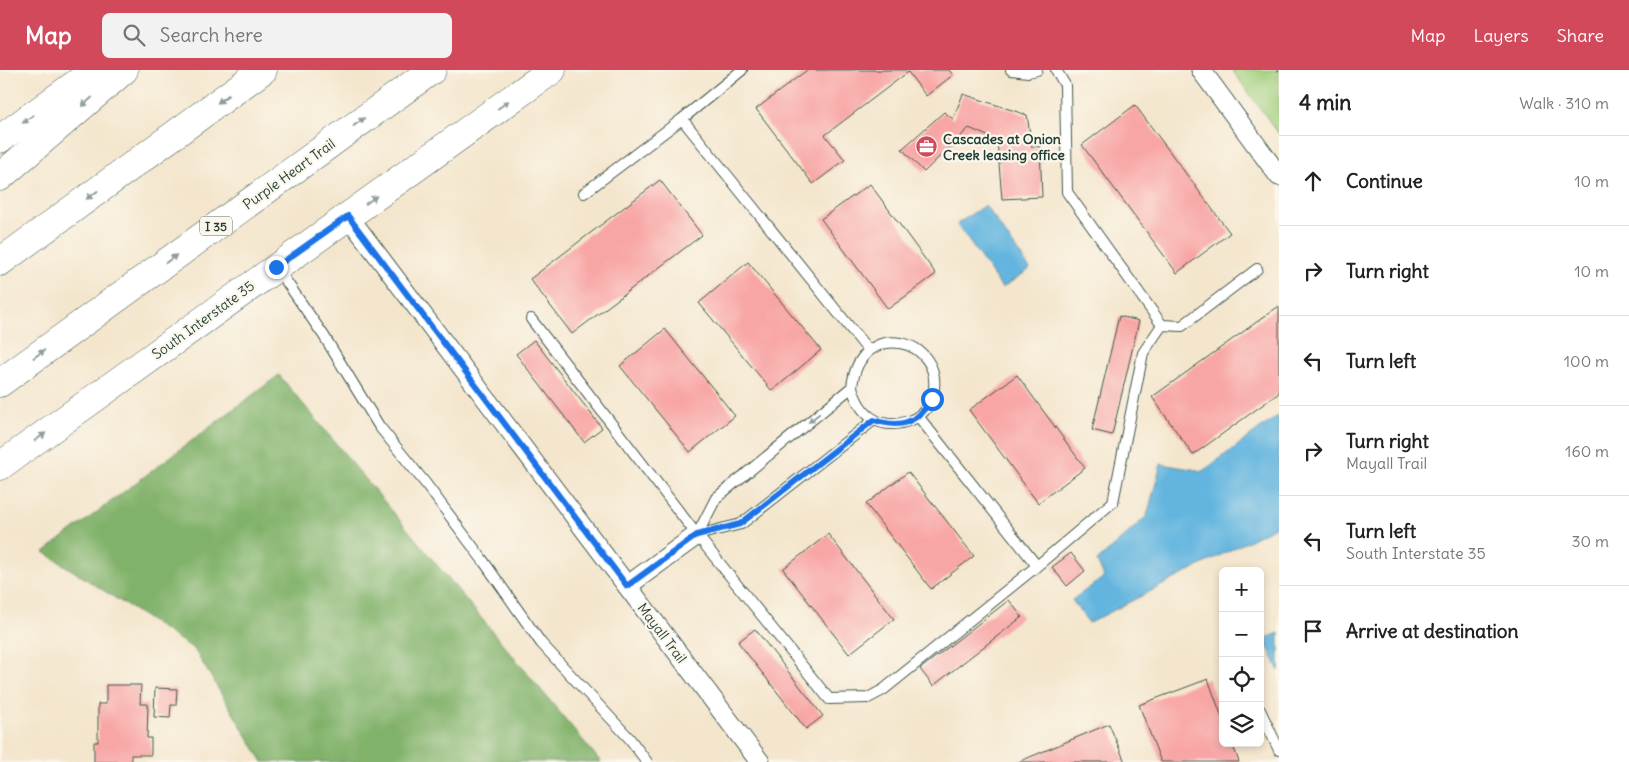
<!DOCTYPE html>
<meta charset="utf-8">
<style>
body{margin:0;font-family:Delius,sans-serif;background:#f2f2f2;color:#222}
.controls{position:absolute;right:15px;bottom:15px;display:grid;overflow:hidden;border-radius:8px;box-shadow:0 2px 8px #0003}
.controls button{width:45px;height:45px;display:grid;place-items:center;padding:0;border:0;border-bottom:1px solid #e0e0e0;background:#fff;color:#222;font:25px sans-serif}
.stop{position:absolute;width:15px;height:15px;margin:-11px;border:4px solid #1a73e8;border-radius:50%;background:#fff}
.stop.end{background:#1a73e8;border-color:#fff;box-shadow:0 1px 5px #0008}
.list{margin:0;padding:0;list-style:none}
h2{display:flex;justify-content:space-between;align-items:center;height:65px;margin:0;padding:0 20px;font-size:21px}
h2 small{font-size:16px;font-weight:400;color:#767676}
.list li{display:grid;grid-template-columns:32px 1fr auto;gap:15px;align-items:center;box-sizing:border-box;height:90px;padding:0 20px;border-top:1px solid #e0e0e0}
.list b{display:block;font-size:19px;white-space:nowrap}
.list p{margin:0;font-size:16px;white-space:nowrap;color:#767676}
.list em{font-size:16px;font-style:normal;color:#767676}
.icon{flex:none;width:28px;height:28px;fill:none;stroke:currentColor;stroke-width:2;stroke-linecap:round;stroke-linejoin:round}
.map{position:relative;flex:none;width:1279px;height:692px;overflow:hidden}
header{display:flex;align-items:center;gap:30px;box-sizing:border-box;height:70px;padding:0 25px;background:#d1495b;color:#fff}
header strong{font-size:24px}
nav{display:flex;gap:28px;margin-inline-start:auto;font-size:18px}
.search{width:350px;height:45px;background:#f2f2f2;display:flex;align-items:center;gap:12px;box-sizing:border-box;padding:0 18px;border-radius:8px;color:#767676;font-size:19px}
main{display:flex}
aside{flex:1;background:#fff}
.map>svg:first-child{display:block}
</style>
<header>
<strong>Map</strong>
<div class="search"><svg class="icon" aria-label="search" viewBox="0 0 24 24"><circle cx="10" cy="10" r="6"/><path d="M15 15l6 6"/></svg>Search here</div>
<nav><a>Map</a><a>Layers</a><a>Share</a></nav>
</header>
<main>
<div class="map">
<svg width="1279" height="692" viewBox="0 0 1279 692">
<rect width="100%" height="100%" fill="#fbf7ec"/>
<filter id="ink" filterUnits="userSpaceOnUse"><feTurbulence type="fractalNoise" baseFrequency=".02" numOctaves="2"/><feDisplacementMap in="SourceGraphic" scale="10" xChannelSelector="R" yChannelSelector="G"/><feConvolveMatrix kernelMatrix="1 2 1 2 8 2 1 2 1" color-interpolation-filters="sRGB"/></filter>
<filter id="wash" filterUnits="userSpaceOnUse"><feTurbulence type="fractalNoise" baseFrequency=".0096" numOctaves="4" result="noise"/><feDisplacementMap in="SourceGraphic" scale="20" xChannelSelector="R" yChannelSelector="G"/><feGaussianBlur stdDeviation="1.12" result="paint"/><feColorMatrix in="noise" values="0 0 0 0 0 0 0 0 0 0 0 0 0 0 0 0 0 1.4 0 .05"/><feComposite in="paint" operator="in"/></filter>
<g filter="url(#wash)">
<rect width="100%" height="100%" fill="#f4e6cd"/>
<path fill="#a2cf7b" stroke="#608658" d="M1232 0H1279V64Z"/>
<path fill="#81b26b" stroke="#507850" d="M279 305 601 692H263L194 579 44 482Z"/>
<path fill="#63b5df" stroke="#41798a" d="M985 135 1030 199 1002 218 957 154Z
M1279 345V455L1089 553 1072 530 1104 507 1097 491 1147 446 1161 394 1203 401Z
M1279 563V601L1264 569Z"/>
<g id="blocks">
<path fill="#f8a6a5" d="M807 0H949L953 5 926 26 908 2 825 65 845 90 813 114 756 39Z
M963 24 1027 45 1032 77 1040 76 1042 127 1002 129 997 70 969 58 924 102 902 79 944 42 953 49Z
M1135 35 1230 163 1177 203 1082 75Z
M660 110 702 165 572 264 530 209Z
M870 114 936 204 888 239 821 149Z
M748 192 821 280 772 321 699 233Z
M1279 236V323L1193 385 1152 327Z
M1119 246 1139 251 1112 365 1092 360Z
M665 259 735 346 690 382 620 296Z
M534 270 602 358 584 372 516 284Z
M1017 305 1085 398 1038 433 969 340Z
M908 402 974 486 931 519 866 434Z
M828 464 894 549 849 584 783 499Z
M1071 483 1085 501 1067 516 1052 497Z
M1009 530 1022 547 933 616 920 599Z
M755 559 823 646 806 659 738 572Z
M1208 609 1223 650V673H1232L1239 692H1161L1139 635Z
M106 615H141L140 634H148L147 668H151V685H131V692H94V672H98V634H106Z
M155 618 177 619 176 635H171L170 648 154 647Z
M1109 654 1125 692H1018Z"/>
</g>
</g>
<g filter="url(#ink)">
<use href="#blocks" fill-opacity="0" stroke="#3f564b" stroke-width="1"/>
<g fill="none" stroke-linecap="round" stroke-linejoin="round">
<defs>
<path id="service" d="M742 0 682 49 868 280
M1011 0 1028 2 1037 0
M584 123 682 49
M277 198 324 266 379 356 426 414 482 489 541 573 630 669 647 692
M531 249 697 465 829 629 868 628 883 620 1037 496
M1162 255 1182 256 1257 199
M852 317C860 346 881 362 911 350 921 347 930 336 933 325 946 267 859 247 852 317L716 428 697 465 741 454 874 350
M918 346 1037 496 1113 432 1143 283 1162 255 1067 122 1065 15 1056 0
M1260 640 1279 680"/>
<path id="minor" d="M1201 0 1279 106
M348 146 760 692
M627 516 697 465"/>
<path id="secondary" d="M0 69 95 0
M0 396 552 0"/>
<path id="motorway" d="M0 107 124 0
M0 192 263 0
M0 313 432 0"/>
</defs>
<use href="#service" stroke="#3f564b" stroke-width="12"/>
<use href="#minor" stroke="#3f564b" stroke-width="21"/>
<use href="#secondary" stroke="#3f564b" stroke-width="29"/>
<use href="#motorway" stroke="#3f564b" stroke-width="29"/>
<path stroke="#3f564b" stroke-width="3" stroke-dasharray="1 4" stroke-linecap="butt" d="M1278 0 1279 1"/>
<use href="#service" stroke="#fff" stroke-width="10"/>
<use href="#minor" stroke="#fff" stroke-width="19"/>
<use href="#secondary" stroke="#fff" stroke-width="28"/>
<use href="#motorway" stroke="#fff" stroke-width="28"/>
</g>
<defs><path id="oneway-solid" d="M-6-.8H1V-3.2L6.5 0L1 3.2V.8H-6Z" transform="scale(1.25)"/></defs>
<g fill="#8f9e9a">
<use href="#oneway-solid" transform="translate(223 29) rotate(144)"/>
<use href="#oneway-solid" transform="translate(87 32) rotate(139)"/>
<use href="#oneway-solid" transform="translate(503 35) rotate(-36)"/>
<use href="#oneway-solid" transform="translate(28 49) rotate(144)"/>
<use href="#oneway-solid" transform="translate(359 52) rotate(-36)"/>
<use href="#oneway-solid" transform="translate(92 125) rotate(144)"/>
<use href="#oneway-solid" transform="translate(371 130) rotate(-36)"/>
<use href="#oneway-solid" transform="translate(171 189) rotate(-36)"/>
<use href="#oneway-solid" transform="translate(39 284) rotate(-36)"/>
<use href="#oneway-solid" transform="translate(814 348) rotate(141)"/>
<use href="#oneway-solid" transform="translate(40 367) rotate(-36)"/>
</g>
</g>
<g fill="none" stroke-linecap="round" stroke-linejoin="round" filter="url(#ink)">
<path stroke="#1a73e8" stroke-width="6" d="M276 197 348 146 627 516 697 465 740 454 874 350C901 359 917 353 932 329"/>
</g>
<defs>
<symbol id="office-disc" viewBox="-11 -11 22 22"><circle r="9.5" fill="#d1495b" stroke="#fbf7ec"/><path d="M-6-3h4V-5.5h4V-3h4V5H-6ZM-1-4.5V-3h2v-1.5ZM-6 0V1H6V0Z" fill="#fff"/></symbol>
</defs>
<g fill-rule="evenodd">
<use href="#office-disc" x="914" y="64" width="25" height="25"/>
</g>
<g text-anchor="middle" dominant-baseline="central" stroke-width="4.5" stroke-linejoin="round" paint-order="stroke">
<rect fill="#fbf7ec" stroke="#61756b" stroke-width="1" x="200" y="146.5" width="32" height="19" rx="4"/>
<g font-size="12" font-weight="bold" fill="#1f3d34">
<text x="216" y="156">I 35</text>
</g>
<g font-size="14" font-weight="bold" fill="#1f3d34" stroke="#fbf7ec" text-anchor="start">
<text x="943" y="69">Cascades at Onion<tspan x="943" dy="16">Creek leasing office</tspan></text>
</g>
<g font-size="14" fill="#1f3d34" stroke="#fbf7ec">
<text transform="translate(289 104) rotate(-36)">Purple Heart Trail</text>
<text transform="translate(203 250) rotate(-36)">South Interstate 35</text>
<text transform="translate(662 563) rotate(53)">Mayall Trail</text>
</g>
</g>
</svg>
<div class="controls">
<button>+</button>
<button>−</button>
<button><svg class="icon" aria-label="locate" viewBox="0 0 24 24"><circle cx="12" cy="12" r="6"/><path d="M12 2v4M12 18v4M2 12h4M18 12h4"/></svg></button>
<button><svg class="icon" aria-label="layers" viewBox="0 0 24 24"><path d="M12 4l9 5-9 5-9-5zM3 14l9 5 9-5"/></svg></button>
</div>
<div class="stop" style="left:932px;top:329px"></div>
<div class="stop end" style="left:276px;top:197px"></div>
</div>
<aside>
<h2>4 min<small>Walk · 310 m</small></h2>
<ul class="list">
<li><svg class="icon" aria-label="ahead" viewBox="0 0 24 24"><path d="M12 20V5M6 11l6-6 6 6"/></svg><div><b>Continue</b></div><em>10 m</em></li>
<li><svg class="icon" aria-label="right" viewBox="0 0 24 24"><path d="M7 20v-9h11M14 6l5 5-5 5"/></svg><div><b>Turn right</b></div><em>10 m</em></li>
<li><svg class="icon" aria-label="left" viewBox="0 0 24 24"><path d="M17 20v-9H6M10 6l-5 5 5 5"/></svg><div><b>Turn left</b></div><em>100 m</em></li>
<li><svg class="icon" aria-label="right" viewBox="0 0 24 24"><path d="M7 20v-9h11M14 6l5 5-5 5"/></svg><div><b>Turn right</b><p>Mayall Trail</p></div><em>160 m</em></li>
<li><svg class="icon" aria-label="left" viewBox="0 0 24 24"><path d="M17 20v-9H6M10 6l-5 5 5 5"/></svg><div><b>Turn left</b><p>South Interstate 35</p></div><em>30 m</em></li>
<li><svg class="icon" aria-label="arrive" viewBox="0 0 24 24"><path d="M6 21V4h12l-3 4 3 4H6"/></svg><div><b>Arrive at destination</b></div></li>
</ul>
</aside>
</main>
